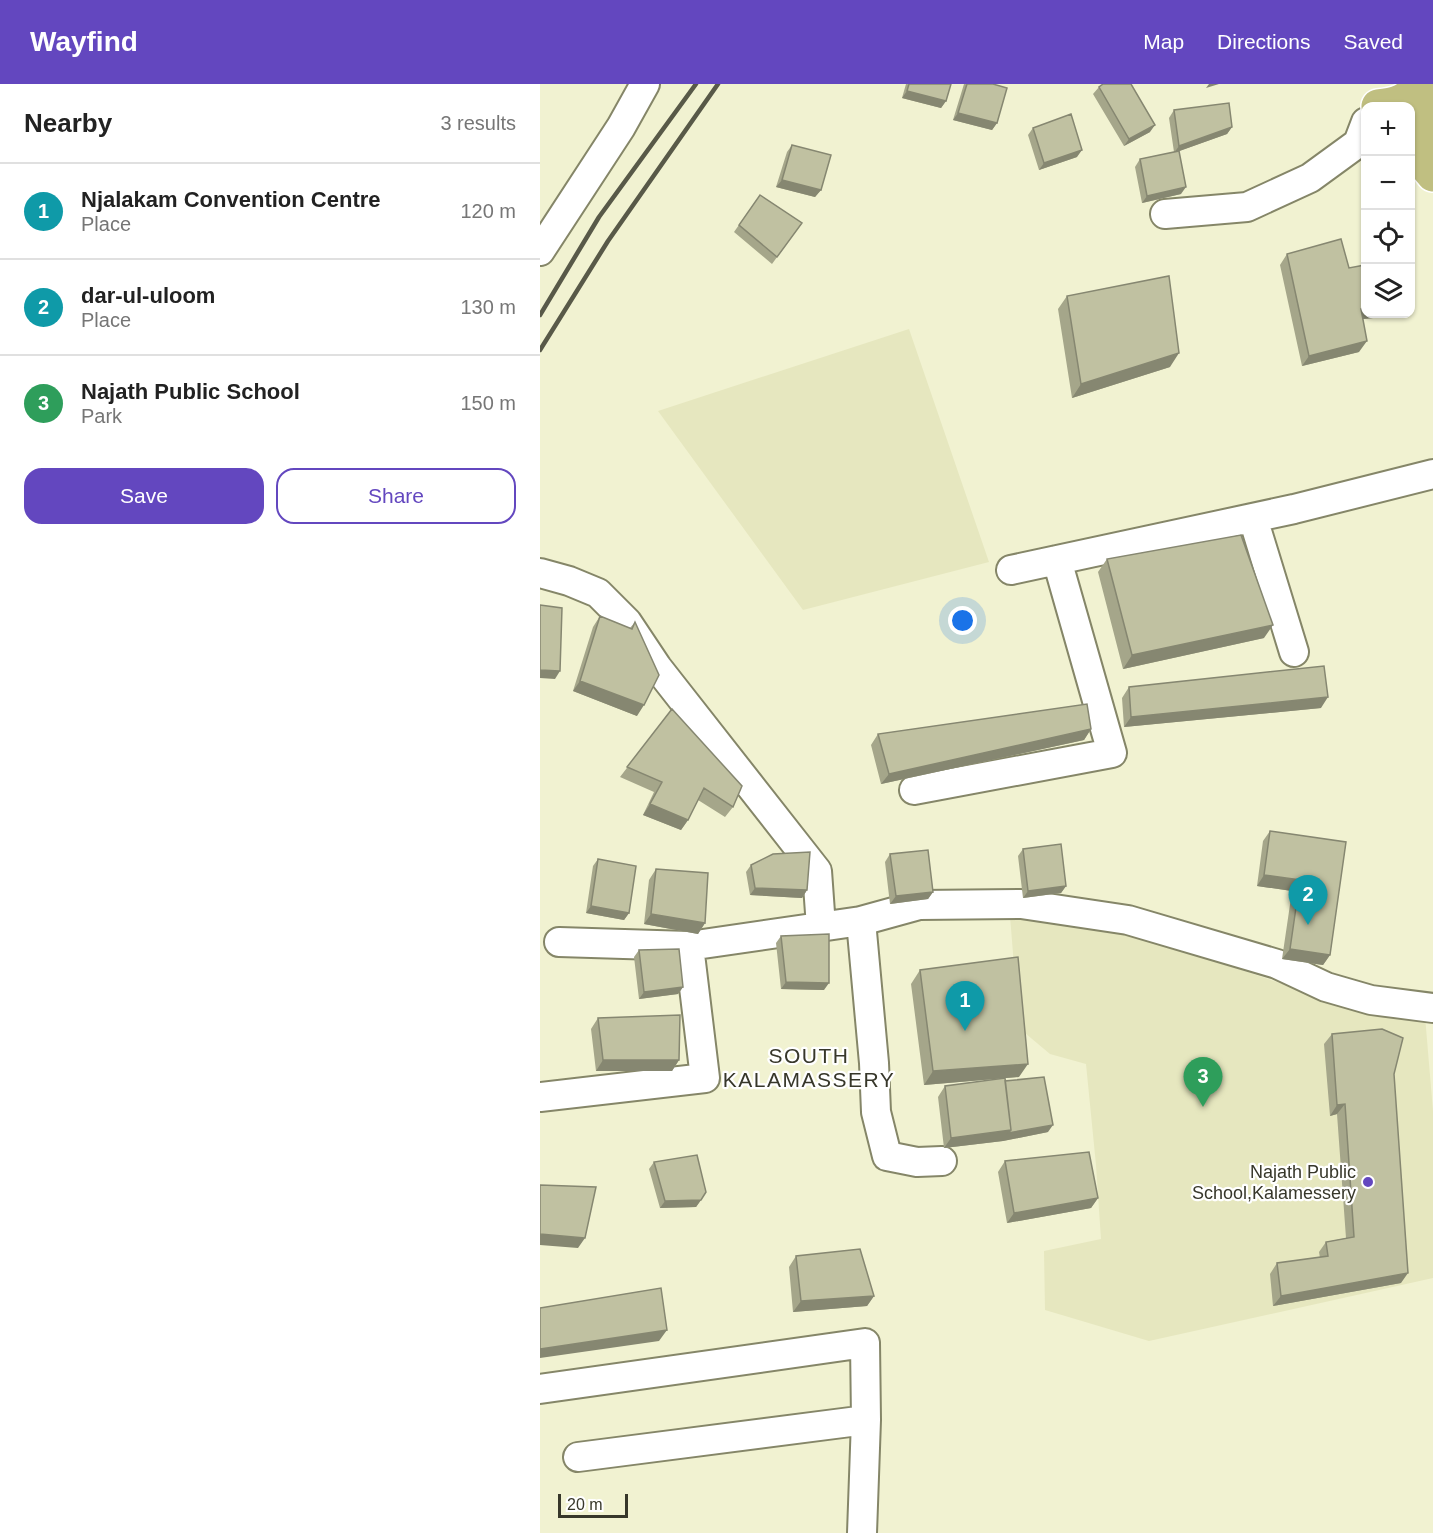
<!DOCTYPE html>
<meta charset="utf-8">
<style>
body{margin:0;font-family:Helvetica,sans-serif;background:#f6f6f6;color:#222}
.controls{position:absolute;right:18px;top:18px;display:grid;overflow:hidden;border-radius:12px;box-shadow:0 2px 4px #0004}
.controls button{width:54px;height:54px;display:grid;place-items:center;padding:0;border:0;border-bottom:2px solid #e0e0e0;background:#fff;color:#222;font:30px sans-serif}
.scale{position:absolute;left:18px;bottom:15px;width:70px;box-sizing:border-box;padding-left:6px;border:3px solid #37372a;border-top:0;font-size:16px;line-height:21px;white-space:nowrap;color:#37372a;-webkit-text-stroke:4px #fff;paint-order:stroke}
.you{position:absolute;left:423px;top:537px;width:21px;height:21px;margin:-15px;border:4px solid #fff;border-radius:50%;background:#1a73e8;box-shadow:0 0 0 9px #1a73e833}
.badge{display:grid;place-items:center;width:39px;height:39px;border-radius:50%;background:#6347bf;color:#fff;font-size:20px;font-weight:700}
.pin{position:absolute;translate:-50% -50px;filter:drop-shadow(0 2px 3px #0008)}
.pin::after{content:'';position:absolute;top:32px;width:21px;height:18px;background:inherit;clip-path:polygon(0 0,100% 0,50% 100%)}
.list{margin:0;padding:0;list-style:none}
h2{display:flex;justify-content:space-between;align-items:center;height:78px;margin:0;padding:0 24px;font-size:26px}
h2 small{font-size:20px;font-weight:400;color:#767676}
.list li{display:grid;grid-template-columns:39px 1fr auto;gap:18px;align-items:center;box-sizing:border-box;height:96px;padding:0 24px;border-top:2px solid #e0e0e0}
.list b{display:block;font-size:22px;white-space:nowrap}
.list p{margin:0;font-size:20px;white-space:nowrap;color:#767676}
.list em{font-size:20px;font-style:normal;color:#767676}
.actions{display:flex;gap:12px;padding:18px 24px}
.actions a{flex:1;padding:14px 0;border:2px solid #6347bf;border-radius:18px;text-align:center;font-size:21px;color:#6347bf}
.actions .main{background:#6347bf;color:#fff}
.icon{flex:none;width:33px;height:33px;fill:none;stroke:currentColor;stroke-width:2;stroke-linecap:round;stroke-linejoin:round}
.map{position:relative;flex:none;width:893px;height:1449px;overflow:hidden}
header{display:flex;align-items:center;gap:36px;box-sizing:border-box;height:84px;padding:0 30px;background:#6347bf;color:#fff}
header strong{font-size:28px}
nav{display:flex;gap:33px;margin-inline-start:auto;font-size:21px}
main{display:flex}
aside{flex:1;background:#fff}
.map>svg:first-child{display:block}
</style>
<header>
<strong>Wayfind</strong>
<nav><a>Map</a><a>Directions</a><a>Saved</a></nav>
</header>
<main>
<aside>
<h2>Nearby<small>3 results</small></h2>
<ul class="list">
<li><span class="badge" style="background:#0f9aa8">1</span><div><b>Njalakam Convention Centre</b><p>Place</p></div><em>120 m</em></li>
<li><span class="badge" style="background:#0f9aa8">2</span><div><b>dar-ul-uloom</b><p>Place</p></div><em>130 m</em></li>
<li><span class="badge" style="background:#2e9e5b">3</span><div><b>Najath Public School</b><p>Park</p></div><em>150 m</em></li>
</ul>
<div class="actions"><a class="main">Save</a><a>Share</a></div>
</aside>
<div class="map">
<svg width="893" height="1449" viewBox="0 0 893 1449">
<rect width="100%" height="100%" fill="#f1f2d1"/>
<path fill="#e6e7bf" d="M369 245 449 478 263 526 118 327Z
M470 832 590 849 791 916 885 932 893 1027V1194L609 1257 505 1226 504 1167 561 1155 556 1081 546 980 510 970 479 944Z"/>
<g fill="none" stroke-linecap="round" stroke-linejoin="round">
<defs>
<path id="minor" d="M625 130 707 123 770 94 818 59 826 38
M0 167 81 43 105 0
M713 434 754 568
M471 486 754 425 893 390
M0 489 29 497 58 509 87 538 117 583 277 787 281 843
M374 706 572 669 517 476
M321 837 334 979 336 1028 347 1072 377 1078 402 1077
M19 858 149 862
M0 1013 165 994 149 862 321 837 379 821 481 820 588 836 737 880 786 903 831 916 893 924
M0 1305 325 1259 326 1336 322 1449
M38 1373 326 1336"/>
<path id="primary" d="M877 0 893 50
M838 22C856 20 868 17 878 1
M870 63 893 91"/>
</defs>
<use href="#minor" stroke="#858668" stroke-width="32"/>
<use href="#primary" stroke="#fff" stroke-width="36"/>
<use href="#minor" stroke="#fff" stroke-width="28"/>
<use href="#primary" stroke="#c0bf81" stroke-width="33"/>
<path stroke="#585948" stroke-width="4.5" d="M0 231 59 133 156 0
M0 266 68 157 178 0"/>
</g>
<path fill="#a5a68a" d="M366 0H411L406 17 401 24 362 14Z
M424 0H453L457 39 452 46 413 36Z
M559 3 610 48 584 62 553 10Z
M634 26 692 43 687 50 639 67 641 110 602 119 595 83 600 75 634 68 629 34Z
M493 44 537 73 499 86 488 51Z
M252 61 281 106 275 113 236 103 247 68Z
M220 111 262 139 232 180 194 148Z
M747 170 809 184 833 234 823 235 819 268 762 282 740 181Z
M527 212 630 283 532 314 518 225Z
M567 475 724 554 583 585 558 488Z
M60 532 90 544 95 538 97 632 33 607 53 543Z
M589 603 781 624 584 643 582 614Z
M132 625 193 723 185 733 158 716 148 736 141 746 103 731 114 708 80 693Z
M551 645 544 656 341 700 331 661 338 650Z
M730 747 806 758 790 871 783 881 742 875 752 807 717 802 723 757Z
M483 765 526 802 521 809 483 814 478 772Z
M350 770 393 808 388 815 350 820 345 778Z
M58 775 89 829 84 836 46 829 53 782Z
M211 781 267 806 262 814 210 811 206 788Z
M116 785 165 839 158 850 104 840 109 796Z
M241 852 284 906 241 905 236 859Z
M99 866 143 903 138 910 99 915 94 873Z
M380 886 479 993 384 1001 371 900Z
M58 934 139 976 132 987H56L51 945Z
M792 950 854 990 861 1199 733 1222 730 1190 737 1179 780 1174 779 1168 786 1158 806 1154 797 1030 790 1032 784 960Z
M465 997 508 1048 463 1057 404 1064 398 1013 405 1002Z
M465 1077 558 1114 551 1124 467 1139 458 1088Z
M114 1078 161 1116 156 1123 120 1124 109 1085Z
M256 1172 334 1212 327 1222 253 1228 249 1183Z"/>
<path fill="#868771" d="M669 0H679L666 4Z
M367 7 406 17 401 24 362 14Z
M418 29 457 39 452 46 413 36Z
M615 41 610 48 584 62 589 55Z
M692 43 687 50 634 69 639 62Z
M542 66 537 73 499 86 504 79Z
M242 96 281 106 275 113 236 103Z
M646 103 641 110 602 119 607 112Z
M821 225H825V230H836L833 234 814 236Z
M827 257 819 268 762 282 769 272Z
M639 269 630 283 532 314 541 300Z
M733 541 724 554 583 585 592 571Z
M0 586 20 587 15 595 0 594Z
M40 597 104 621 97 632 33 607Z
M788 613 781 624 584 643 591 633Z
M551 645 544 656 341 700 349 690Z
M110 720 148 736 141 746 103 731Z
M724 791 760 796 752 807 717 802Z
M526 802 521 809 483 814 488 807Z
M215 804 267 806 262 814 210 811Z
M393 808 388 815 350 820 356 812Z
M51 822 89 829 84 836 46 829Z
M111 830 165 839 158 850 104 840Z
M750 865 790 871 783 881 742 875Z
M246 898 289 899 284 906 241 905Z
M143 903 138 910 99 915 104 908Z
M63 976H139L132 987H56Z
M488 980 479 993 384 1001 393 987Z
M805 1020 797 1030 790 1032 797 1021Z
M513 1041 508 1048 463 1057 404 1064 411 1054Z
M558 1114 551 1124 467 1139 474 1129Z
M161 1116 156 1123 120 1124 125 1117Z
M0 1150 45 1154 38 1164 0 1161Z
M868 1189 861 1199 733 1222 741 1212Z
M334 1212 327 1222 253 1228 261 1217Z
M127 1246 119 1257 0 1274V1265Z"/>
<path fill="#c0c1a1" stroke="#868771" stroke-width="1.5" d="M369 0H411L406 17 367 7Z
M427 0H453L467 4 457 39 418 29Z
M563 0H591L615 41 589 55 559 3Z
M689 19 692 43 639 62 634 26Z
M531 30 542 66 504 79 493 44Z
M252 61 291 71 281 106 242 96Z
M639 67 646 103 607 112 600 75Z
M220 111 262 139 237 173 199 141Z
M801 155 809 184 825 181V225H821L827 257 769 272 747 170Z
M629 192 639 269 541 300 527 212Z
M701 451 733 541 592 571 567 475Z
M0 521 22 524 20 587 0 586Z
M60 532 92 545 95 538 119 591 104 621 40 597Z
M784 582 788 613 591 633 589 603Z
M547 620 551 645 349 690 338 650Z
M132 625 202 702 193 723 164 704 148 736 110 720 122 698 87 683Z
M730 747 806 758 790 871 750 865 760 796 724 791Z
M521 760 526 802 488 807 483 765Z
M388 766 393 808 356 812 350 770Z
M270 768 267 806 215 804 211 781 233 770Z
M58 775 96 782 89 829 51 822Z
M116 785 168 789 165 839 111 830Z
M289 850V899L246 898 241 852Z
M139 865 143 903 104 908 99 866Z
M478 873 488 980 393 987 380 886Z
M140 931 139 976H63L58 934Z
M842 945 863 954 854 990 868 1189 741 1212 737 1179 788 1172 786 1158 814 1153 805 1020 797 1021 792 950Z
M504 993 513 1041 468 1049 471 1046 465 997Z
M465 994 471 1046 411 1054 405 1002Z
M549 1068 558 1114 474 1129 465 1077Z
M157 1071 166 1108 161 1116 125 1117 114 1078Z
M0 1101 56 1103 45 1154 0 1150Z
M320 1165 334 1212 261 1217 256 1172Z
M121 1204 127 1246 0 1265V1224Z"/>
<circle fill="#6347bf" stroke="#fff" stroke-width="2" cx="828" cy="1098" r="6"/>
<g text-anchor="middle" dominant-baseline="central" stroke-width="4.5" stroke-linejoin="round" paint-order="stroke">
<g font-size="18" fill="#37372a" stroke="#fff" text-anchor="end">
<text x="816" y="1088">Najath Public<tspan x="816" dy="21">School,Kalamessery</tspan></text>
</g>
<g font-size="21" letter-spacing="1.5" fill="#37372a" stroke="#fff">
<text x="269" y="971">SOUTH<tspan x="269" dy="24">KALAMASSERY</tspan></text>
</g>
</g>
</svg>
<div class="controls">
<button>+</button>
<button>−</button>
<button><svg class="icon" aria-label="locate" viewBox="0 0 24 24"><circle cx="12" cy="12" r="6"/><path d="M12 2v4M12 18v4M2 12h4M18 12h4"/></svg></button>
<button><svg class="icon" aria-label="layers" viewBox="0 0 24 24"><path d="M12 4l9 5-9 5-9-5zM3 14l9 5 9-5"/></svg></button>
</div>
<div class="scale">20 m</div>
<div class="you"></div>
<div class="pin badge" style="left:425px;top:947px;background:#0f9aa8">1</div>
<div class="pin badge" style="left:768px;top:841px;background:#0f9aa8">2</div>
<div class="pin badge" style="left:663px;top:1023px;background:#2e9e5b">3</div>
</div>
</main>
